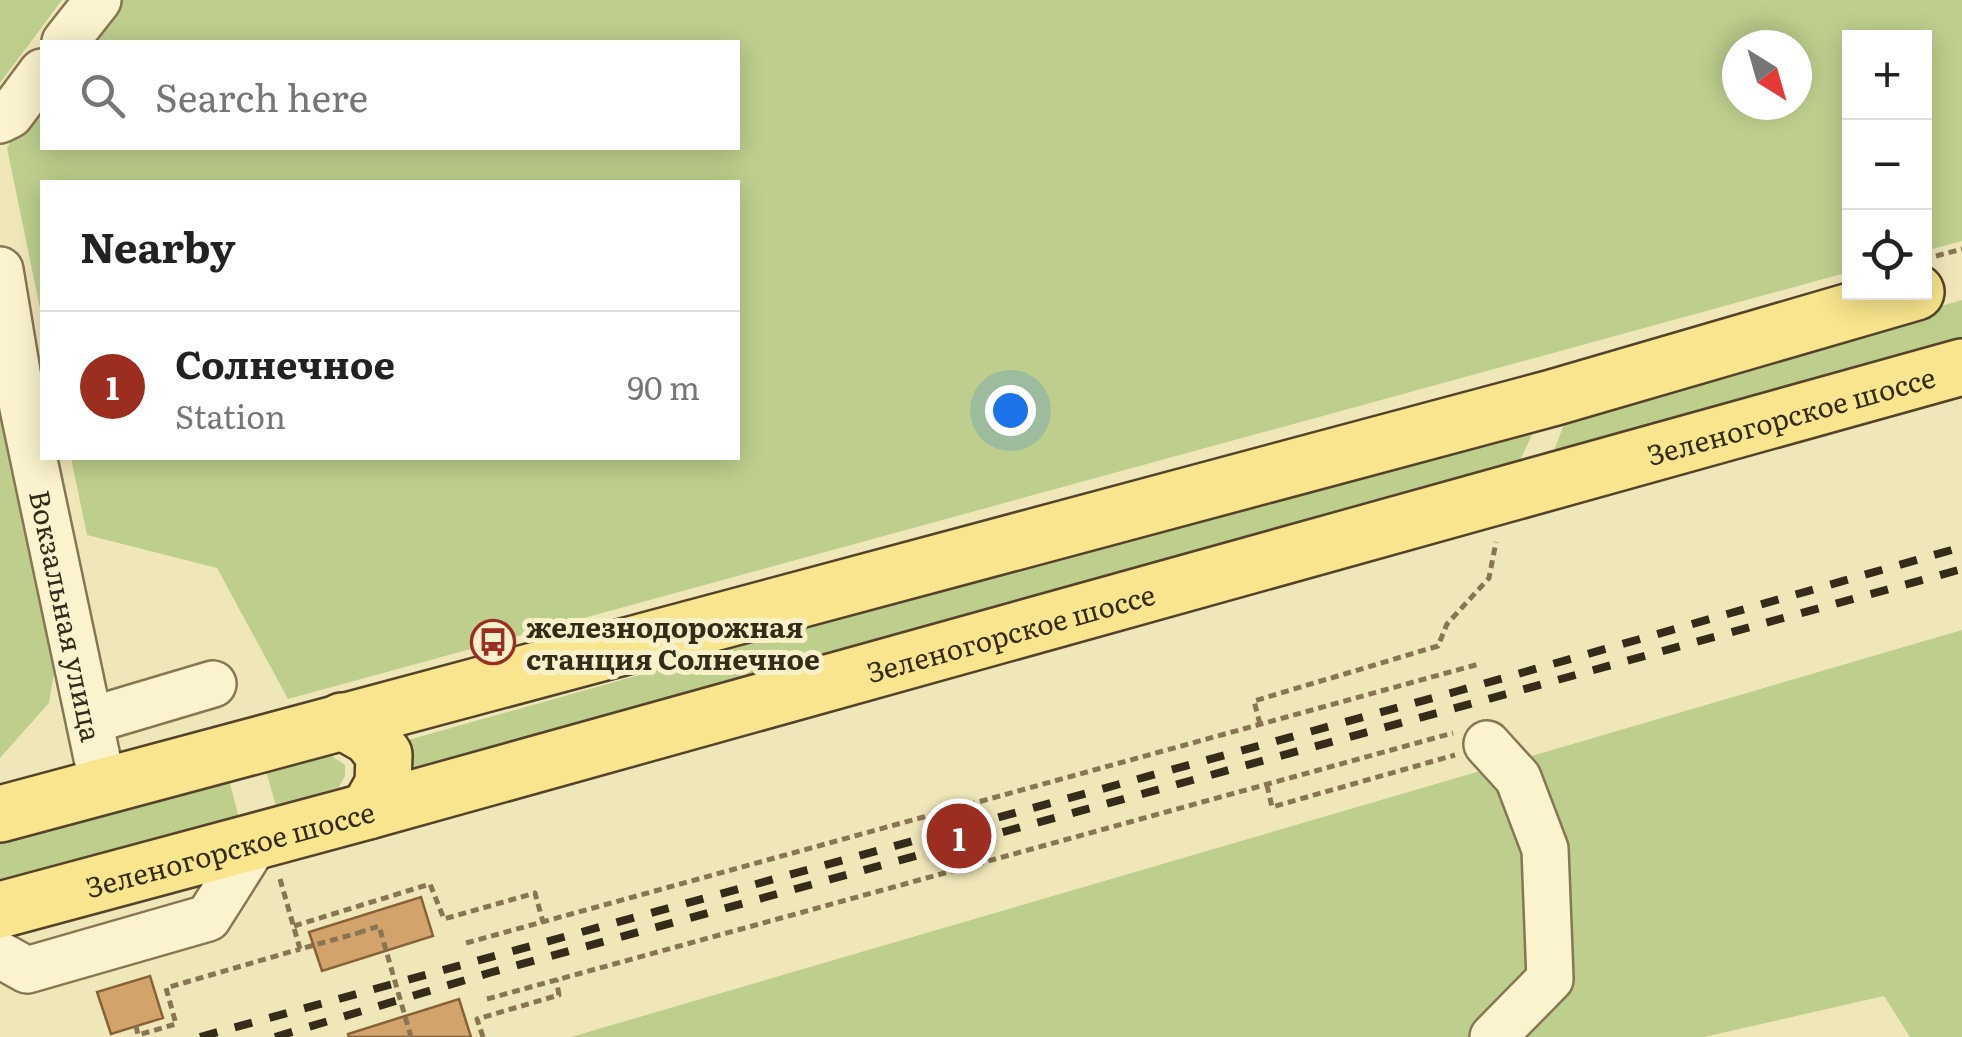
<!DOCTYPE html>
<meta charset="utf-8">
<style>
body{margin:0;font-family:Literata,serif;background:#f6f6f6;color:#222}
.controls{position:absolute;right:30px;top:30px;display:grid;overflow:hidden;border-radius:0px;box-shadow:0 5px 25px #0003}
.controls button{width:90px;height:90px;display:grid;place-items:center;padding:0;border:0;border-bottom:2px solid #e0e0e0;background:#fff;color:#222;font:50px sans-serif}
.compass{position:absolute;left:1722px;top:30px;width:90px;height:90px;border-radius:50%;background:#fff;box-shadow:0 5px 25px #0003;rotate:143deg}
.you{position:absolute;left:1010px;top:410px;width:35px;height:35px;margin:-25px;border:8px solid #fff;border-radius:50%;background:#1a73e8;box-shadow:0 0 0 15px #1a73e833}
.badge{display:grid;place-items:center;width:65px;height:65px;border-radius:50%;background:#9b2e1f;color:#fff;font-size:32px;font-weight:700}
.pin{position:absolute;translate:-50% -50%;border:5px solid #fff;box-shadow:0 2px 10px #0006}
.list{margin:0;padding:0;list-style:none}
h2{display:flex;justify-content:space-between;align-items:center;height:130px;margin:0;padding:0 40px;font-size:42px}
h2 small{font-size:32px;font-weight:400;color:#767676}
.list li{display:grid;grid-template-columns:65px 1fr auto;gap:30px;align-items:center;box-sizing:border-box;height:150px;padding:0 40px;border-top:2px solid #e0e0e0}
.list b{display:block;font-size:38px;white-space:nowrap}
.list p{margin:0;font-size:32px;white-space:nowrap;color:#767676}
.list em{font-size:32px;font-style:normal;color:#767676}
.icon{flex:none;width:55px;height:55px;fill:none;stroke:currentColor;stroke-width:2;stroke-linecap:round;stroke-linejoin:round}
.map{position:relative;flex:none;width:1962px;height:1037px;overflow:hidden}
.search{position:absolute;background:#fff;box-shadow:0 5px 25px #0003;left:40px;top:40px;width:700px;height:110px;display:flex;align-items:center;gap:25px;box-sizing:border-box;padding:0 35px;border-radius:0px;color:#767676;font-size:38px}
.panel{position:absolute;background:#fff;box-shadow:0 5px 25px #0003;left:40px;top:180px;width:700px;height:280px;border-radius:0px}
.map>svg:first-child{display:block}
</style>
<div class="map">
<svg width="1962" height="1037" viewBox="0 0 1962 1037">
<rect width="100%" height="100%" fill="#f0e7b9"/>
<path fill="#becf8d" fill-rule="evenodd" d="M0 0H62L0 83Z
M110 0H1962V241L1925 251 1924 38H1850L1849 272 288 699 217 568 87 535 71 458H738V182H42V318L7 148 42 88V148H738V42H77ZM1737 45H1797V105H1737Z
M1962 300V347L1551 459 1568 413Z
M0 382 58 649 49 703 0 758Z
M1538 422 1516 469 409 777 412 765 401 742Z
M1962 630V1037H1910L1884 996 1704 1037H571Z
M326 752 345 765V776L339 787 276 806 266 771Z
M229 779 239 818 0 883V843Z"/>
<path fill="#d2a46c" stroke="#886237" stroke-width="2.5" d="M421 897 433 936 322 971 309 932Z
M150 976 163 1018 111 1034 97 992Z
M459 999 471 1037H349L348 1034Z"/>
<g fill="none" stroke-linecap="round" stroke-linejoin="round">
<defs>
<g id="minor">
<path d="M65 42 98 0"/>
<path d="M0 120 10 115 42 72"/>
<path id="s1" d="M0 270 23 408 103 786"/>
<path d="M92 720 213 684"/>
<path d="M1487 744 1518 778 1545 849 1550 979 1493 1037"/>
<path d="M0 955 27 970 208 918 256 842"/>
</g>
<g id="major">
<path d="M342 721 370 737 384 755 383 784 368 811"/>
<path d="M0 814 1552 398 1916 292"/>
<path id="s2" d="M0 910 368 811 1962 367"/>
</g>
</defs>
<use href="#minor" stroke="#887653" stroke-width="50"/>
<use href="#major" stroke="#544328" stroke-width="60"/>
<path stroke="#887653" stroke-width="5" stroke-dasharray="8 5" stroke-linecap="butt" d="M1936 256 1962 249
M1260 724 1254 701 1438 646 1447 624 1489 578 1496 542
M1267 785 1272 807 1455 755
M280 879 300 949 358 933
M294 926 430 884 444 919 535 893 543 922
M466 943 1479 664
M487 999 1453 733
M136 1026 138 1035 176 1024 166 988 300 949
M483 1037 477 1019 559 995 556 979"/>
<use href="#minor" stroke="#fbf3cd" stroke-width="45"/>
<use href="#major" stroke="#f8e58d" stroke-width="55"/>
<path stroke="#352b19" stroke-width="8" stroke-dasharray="18 18" stroke-linecap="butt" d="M200 1037 1458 691 1962 547
M275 1037 489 973 1962 569"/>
<path stroke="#887653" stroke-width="5" stroke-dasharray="8 5" stroke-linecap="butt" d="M358 933 379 926 411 1037"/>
</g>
<defs>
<symbol id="bus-ring" viewBox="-11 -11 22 22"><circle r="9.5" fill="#f8f0c9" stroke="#9b2e1f" stroke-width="1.5"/><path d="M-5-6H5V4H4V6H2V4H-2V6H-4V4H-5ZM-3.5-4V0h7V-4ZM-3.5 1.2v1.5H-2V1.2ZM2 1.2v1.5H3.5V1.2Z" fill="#9b2e1f"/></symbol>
</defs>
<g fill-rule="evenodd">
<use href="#bus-ring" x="468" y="617" width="50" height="50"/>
</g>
<g text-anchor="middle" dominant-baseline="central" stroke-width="10" stroke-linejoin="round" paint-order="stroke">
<g font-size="28" fill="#352b19" stroke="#f8f0c9">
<text stroke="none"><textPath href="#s2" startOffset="1858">Зеленогорское шоссе</textPath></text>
<text stroke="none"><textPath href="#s1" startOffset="352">Вокзальная улица</textPath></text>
<text stroke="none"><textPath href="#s2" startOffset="1048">Зеленогорское шоссе</textPath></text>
<text stroke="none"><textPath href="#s2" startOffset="238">Зеленогорское шоссе</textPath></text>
</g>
<g font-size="28" font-weight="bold" fill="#352b19" stroke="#f8f0c9" text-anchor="start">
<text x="526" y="626">железнодорожная<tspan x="526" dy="32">станция Солнечное</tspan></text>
</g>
</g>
</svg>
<div class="controls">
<button>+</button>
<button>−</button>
<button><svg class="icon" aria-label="locate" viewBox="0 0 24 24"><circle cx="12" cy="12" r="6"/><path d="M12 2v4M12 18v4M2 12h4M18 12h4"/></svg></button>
</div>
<svg class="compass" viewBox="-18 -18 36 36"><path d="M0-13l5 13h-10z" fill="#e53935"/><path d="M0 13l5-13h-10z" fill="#767676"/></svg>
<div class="you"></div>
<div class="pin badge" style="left:959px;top:836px">1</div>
<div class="search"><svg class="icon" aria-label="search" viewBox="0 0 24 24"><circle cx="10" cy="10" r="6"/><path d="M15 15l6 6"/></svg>Search here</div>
<section class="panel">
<h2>Nearby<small></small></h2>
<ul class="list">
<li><span class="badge">1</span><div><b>Солнечное</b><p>Station</p></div><em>90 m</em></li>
</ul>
</section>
</div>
